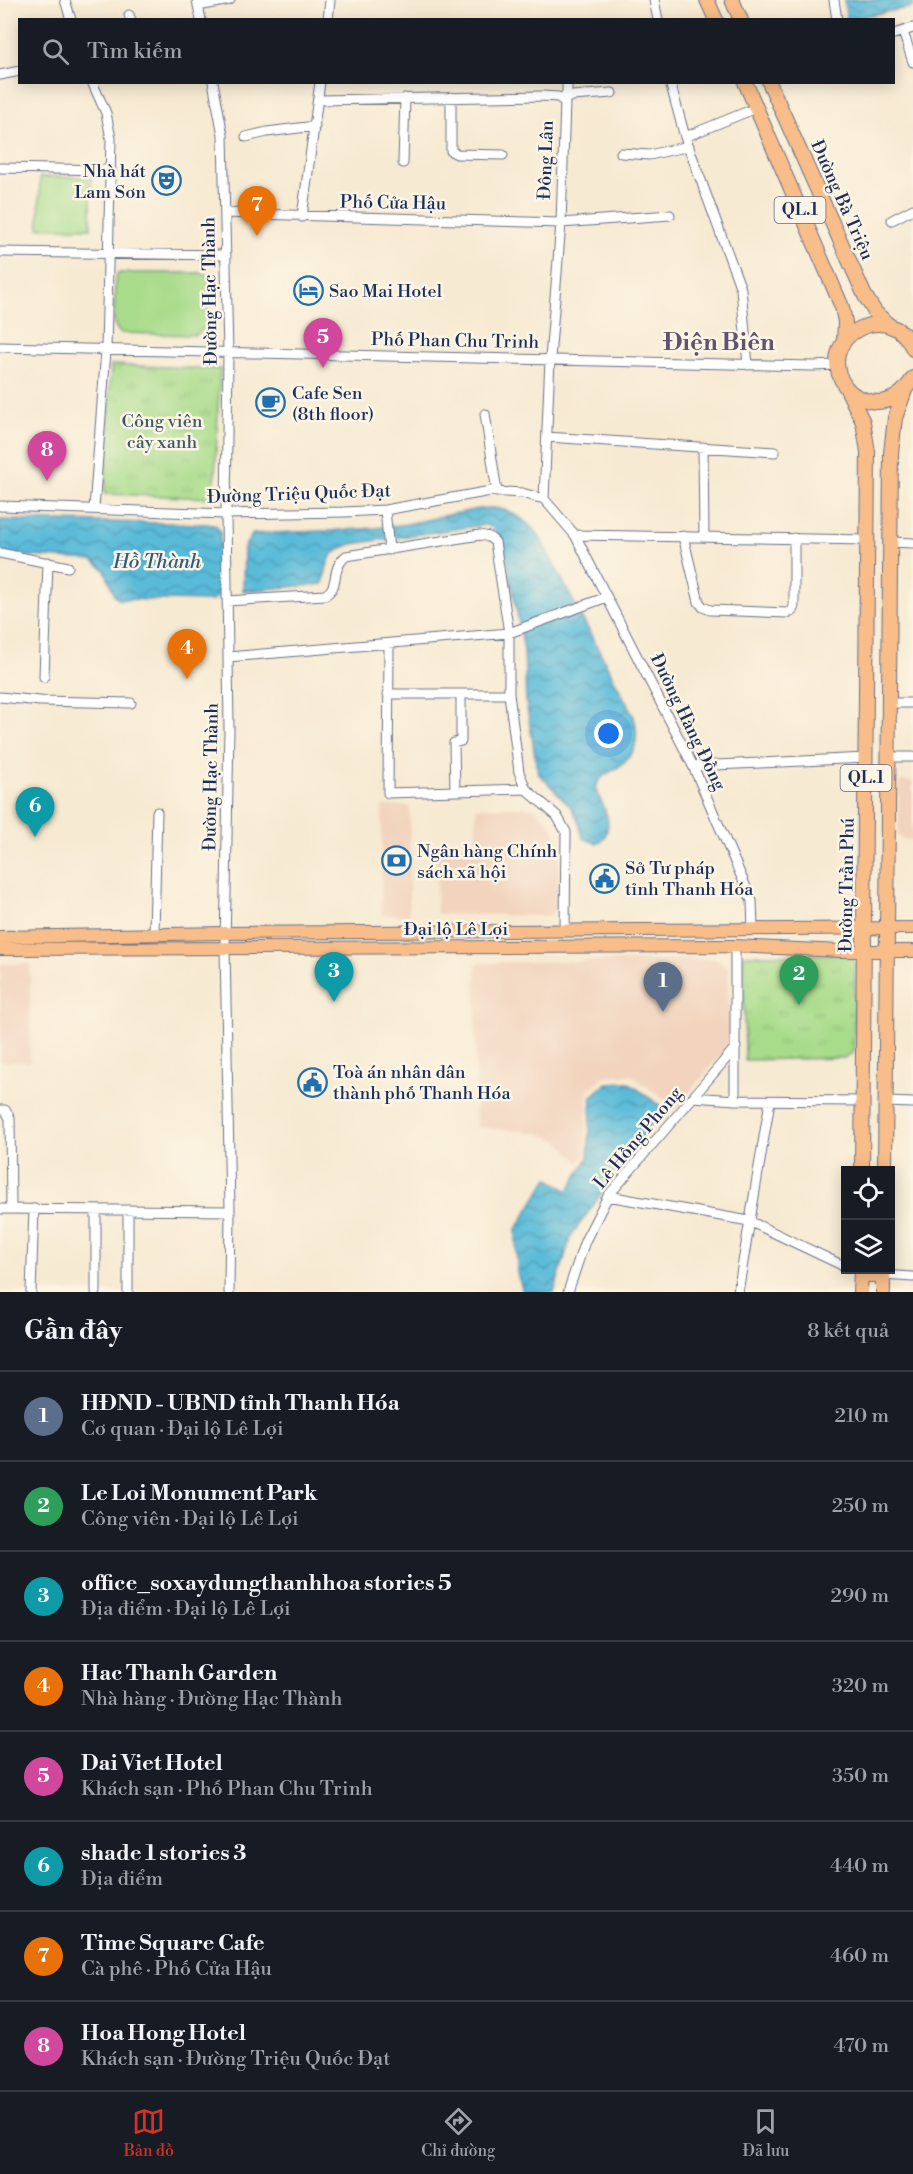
<!DOCTYPE html>
<html lang="vi">
<meta charset="utf-8">
<style>
body{margin:0;font-family:"Libre Bodoni",serif;background:#242831;color:#f1f3f6}
.controls{position:absolute;right:18px;bottom:18px;display:grid;overflow:hidden;border-radius:0px;box-shadow:0 3px 15px #0003}
.controls button{width:54px;height:54px;display:grid;place-items:center;padding:0;border:0;border-bottom:2px solid #363941;background:#171b24;color:#f1f3f6;font:30px sans-serif}
.you{position:absolute;left:609px;top:734px;width:21px;height:21px;margin:-15px;border:4px solid #fff;border-radius:50%;background:#1a73e8;box-shadow:0 0 0 9px #1a73e833}
.badge{display:grid;place-items:center;width:39px;height:39px;border-radius:50%;background:#d93025;color:#fff;font-size:20px;font-weight:700}
.pin{position:absolute;translate:-50% -50px;filter:drop-shadow(0 2px 3px #0008)}
.pin::after{content:'';position:absolute;top:32px;width:21px;height:18px;background:inherit;clip-path:polygon(0 0,100% 0,50% 100%)}
.list{margin:0;padding:0;list-style:none}
h2{display:flex;justify-content:space-between;align-items:center;height:78px;margin:0;padding:0 24px;font-size:26px}
h2 small{font-size:20px;font-weight:400;color:#9ea1a6}
.list li{display:grid;grid-template-columns:39px 1fr auto;gap:18px;align-items:center;box-sizing:border-box;height:90px;padding:0 24px;border-top:2px solid #363941}
.list b{display:block;font-size:22px;white-space:nowrap}
.list p{margin:0;font-size:20px;white-space:nowrap;color:#9ea1a6}
.list em{font-size:20px;font-style:normal;color:#9ea1a6}
.icon{flex:none;width:33px;height:33px;fill:none;stroke:currentColor;stroke-width:2;stroke-linecap:round;stroke-linejoin:round}
.map{position:relative;flex:none;width:913px;height:1292px;overflow:hidden}
.search{position:absolute;background:#171b24;box-shadow:0 3px 15px #0003;left:18px;right:18px;top:18px;height:66px;display:flex;align-items:center;gap:15px;box-sizing:border-box;padding:0 21px;border-radius:0px;color:#9ea1a6;font-size:22px}
.sheet{height:798px;background:#171b24}
nav{display:flex;justify-content:space-around;align-items:center;box-sizing:border-box;height:84px;border-top:2px solid #363941;background:#171b24;font-size:16px;color:#9ea1a6}
nav a{display:grid;justify-items:center;gap:3px}
nav .on{color:#d93025}
.map>svg:first-child{display:block}
</style>
<div class="map">
<svg width="913" height="1292" viewBox="0 0 913 1292">
<defs>
<pattern id="grass-tufts" width="24" height="20" patternUnits="userSpaceOnUse" patternTransform="scale(1.5)"><rect width="24" height="20" fill="#a9dc8a"/><path d="M3 7l-1-3M5 7V3M7 7l1-3M15 17l-1-3M17 17v-4M19 17l1-3" fill="none" stroke="#91bd7a"/></pattern>
<pattern id="water-waves" width="16" height="10" patternUnits="userSpaceOnUse" patternTransform="scale(1.5)"><rect width="16" height="10" fill="#5abbd9"/><path d="M0 5q4-4 8 0t8 0" fill="none" stroke="#4a98b3"/></pattern>
</defs>
<rect width="100%" height="100%" fill="#fcf5e5"/>
<filter id="ink" filterUnits="userSpaceOnUse"><feTurbulence type="fractalNoise" baseFrequency=".0167" numOctaves="2"/><feDisplacementMap in="SourceGraphic" scale="12" xChannelSelector="R" yChannelSelector="G"/><feConvolveMatrix kernelMatrix="1 2 1 2 8 2 1 2 1" color-interpolation-filters="sRGB"/></filter>
<filter id="wash" filterUnits="userSpaceOnUse"><feTurbulence type="fractalNoise" baseFrequency=".008" numOctaves="4" result="noise"/><feDisplacementMap in="SourceGraphic" scale="24" xChannelSelector="R" yChannelSelector="G"/><feGaussianBlur stdDeviation="1.35" result="paint"/><feColorMatrix in="noise" values="0 0 0 0 0 0 0 0 0 0 0 0 0 0 0 0 0 1.4 0 .05"/><feComposite in="paint" operator="in"/></filter>
<g filter="url(#wash)">
<rect width="100%" height="100%" fill="#f7ead2"/>
<path fill="#f2d4be" d="M899 781H913V840L902 839 898 836Z
M382 806H410L409 915H381Z
M476 807H528L537 810 551 824 560 844 558 909 548 916 437 914 436 846H476Z
M716 959 728 967 730 1044 676 1108 631 1075 605 1076 588 1091 585 1155 579 1163 560 1142 539 1133 476 1127V963Z
M0 964H30V1062H0Z"/>
<path fill="url(#grass-tufts)" stroke="#628674" stroke-width="1.5" d="M111 365 220 369 214 498 105 494Z
M843 954 851 956 855 962 854 1047 851 1054 844 1058 745 1060 743 955Z"/>
<path fill="#a9dc8a" stroke="#628674" stroke-width="1.5" d="M40 177H91V228H39Z
M119 273H204L209 277 208 325 196 335 120 333 114 324 115 278Z"/>
<path fill="url(#water-waves)" stroke="#3a759c" stroke-width="1.5" d="M844 0H913V7L847 19Z
M493 508C514 510 524 520 538 534L634 717C640 740 636 756 615 769 606 774 599 777 595 788 603 807 615 822 602 841L596 843 583 838 578 820 571 807 538 773 526 702 524 650 504 543 493 528 487 525 476 526 352 544C326 554 329 558 323 584L243 591 244 547 253 534C304 531 357 532 407 524 436 519 464 509 493 508Z
M0 520 208 524 217 526 220 532V591L218 596 212 601 118 599 115 596 105 570 92 560 0 554Z
M628 1082 663 1108 571 1236 554 1292H523L517 1273 516 1230 548 1178 568 1191 588 1158 592 1096 607 1083Z"/>
</g>
<g filter="url(#ink)">
<g fill="none" stroke-linecap="round" stroke-linejoin="round">
<defs>
<path id="minor" d="M65 0 71 20
M197 0 201 20
M654 0 658 20
M834 0 837 20
M198 6 230 0
M129 15 131 20
M328 20 330 0
M903 32 913 62
M894 34 913 28
M0 75 20 71
M92 82 106 113 111 139 106 350 94 509
M213 82 223 135 228 353 226 514 229 728 225 948 230 1211 229 1292
M670 82 685 137 741 289 748 365
M451 97V151L457 154 503 155
M562 99 567 93V82
M318 100 542 96 558 97 565 102 561 223 550 359 544 499
M563 100 572 96 612 93
M246 137 267 132 315 126
M685 137 756 108
M621 153 649 155 689 146
M403 163 405 98
M0 168 111 170
M225 213 561 223 670 215
M302 217 320 82
M892 220 913 209
M0 252 226 255
M0 347 813 366 837 365
M485 414 497 492
M547 437 775 452
M703 447 704 537
M0 506 226 514 344 512 385 510 491 491 522 493 544 499 575 535 868 540
M385 510 389 550
M575 535 693 766 752 901 753 929
M683 536 699 602 703 607 710 610 788 613 792 611 794 606V538
M891 542 913 543
M0 553 68 567
M227 601 325 595C341 586 329 571 346 556L480 535 489 537 495 542 509 633V694L519 772 526 789 557 816 566 832 565 930
M389 644 388 793 526 789
M228 657 509 633 607 597
M44 677 48 562
M388 694H509
M0 697 40 701 131 703
M890 703H913
M889 757H913
M693 766 866 758
M455 791 454 743 461 741V694
M154 934 157 812
M693 1097 735 1100 863 1101
M735 1100V946
M885 1102 913 1103
M0 1110H5L10 1118 11 1209
M608 1196 749 1221 846 1267
M0 1209 230 1211
M128 1210V1292
M883 1275 913 1277
M31 1292 34 1209
M96 1292V1210
M568 1292 585 1241 608 1196 736 1047
M738 1292 770 1101"/>
<path id="major" d="M0 937 225 933 913 928
M0 949 735 946 841 951H913"/>
<path id="highway" d="M707 0 716 20
M732 0 741 20
M745 82 842 307 845 322 844 341
M769 82 865 296 875 312 890 326
M913 349C891 296 812 337 845 386 852 396 865 401 877 402 893 402 905 392 913 378
M847 389 863 422 868 452 862 1170
M885 1170 891 453 895 418 905 390
M861 1275H883
M860 1292 861 1270
M883 1292V1270"/>
</defs>
<use href="#minor" stroke="#687087" stroke-width="11"/>
<use href="#major" stroke="#687087" stroke-width="14"/>
<use href="#highway" stroke="#687087" stroke-width="16"/>
<use href="#minor" stroke="#fff" stroke-width="9"/>
<use href="#major" stroke="#f8bd89" stroke-width="12"/>
<use href="#highway" stroke="#f8bd89" stroke-width="14"/>
</g>
</g>
<defs>
<symbol id="theatre-ring" viewBox="-11 -11 22 22"><circle r="9.5" fill="#fcf5e5" stroke="#1f6fb2" stroke-width="1.5"/><path d="M-5-5.5Q0-4 5-5.5V0Q5 5 0 6Q-5 5-5 0ZM-3.3-2.5H-1v1.5H-3.3ZM1-2.5H3.3v1.5H1ZM-2.8 1Q0 5.5 2.8 1Z" fill="#1f6fb2"/></symbol>
<symbol id="hotel-ring" viewBox="-11 -11 22 22"><circle r="9.5" fill="#fcf5e5" stroke="#1f6fb2" stroke-width="1.5"/><path d="M-6-4.5h1.5V1H6V5H4.5V3h-9V5H-6ZM-4 0a1.8 1.8 0 1 1 3.6 0ZM.5 0V-2.5h3Q6-2.5 6 0Z" fill="#1f6fb2"/></symbol>
<symbol id="cafe-ring" viewBox="-11 -11 22 22"><circle r="9.5" fill="#fcf5e5" stroke="#1f6fb2" stroke-width="1.5"/><path d="M-5.5-4.5H6V0H3Q3 3.5 0 3.5H-2.5Q-5.5 3.5-5.5 0ZM3-3.2v2h1.7v-2ZM-6 4.5H4V6H-6Z" fill="#1f6fb2"/></symbol>
<symbol id="bank-ring" viewBox="-11 -11 22 22"><circle r="9.5" fill="#fcf5e5" stroke="#1f6fb2" stroke-width="1.5"/><path d="M-6-4H6V4H-6ZM0-2.3a2.3 2.3 0 1 0 0 4.6a2.3 2.3 0 1 0 0-4.6Z" fill="#1f6fb2"/></symbol>
<symbol id="civic-ring" viewBox="-11 -11 22 22"><circle r="9.5" fill="#fcf5e5" stroke="#1f6fb2" stroke-width="1.5"/><path d="M-.6-6.5H3V-4.5H.6V-3L4-1V1h2V6H-6V1h2V-1L-.6-3ZM-1.2 2.5V6h2.4V2.5Z" fill="#1f6fb2"/></symbol>
</defs>
<g fill-rule="evenodd">
<use href="#theatre-ring" x="150" y="164" width="33" height="33"/>
<use href="#hotel-ring" x="292" y="274" width="33" height="33"/>
<use href="#cafe-ring" x="254" y="386" width="33" height="33"/>
<use href="#bank-ring" x="380" y="844" width="33" height="33"/>
<use href="#civic-ring" x="588" y="862" width="33" height="33"/>
<use href="#civic-ring" x="296" y="1066" width="33" height="33"/>
</g>
<g text-anchor="middle" dominant-baseline="central" stroke-width="5" stroke-linejoin="round" paint-order="stroke">
<g fill="#fcf5e5" stroke="#5e6a86" stroke-width="1.5">
<rect x="774.5" y="197" width="51" height="26" rx="4.5"/>
<rect x="840.5" y="765" width="51" height="26" rx="4.5"/>
</g>
<g font-size="16" font-weight="bold" fill="#1b2f5e">
<text x="800" y="210">QL.1</text>
<text x="866" y="778">QL.1</text>
</g>
<g font-size="18" fill="#1b2f5e" stroke="#fcf5e5">
<text transform="translate(546 160) rotate(-88)">Đông Lân</text>
<text transform="translate(842 200) rotate(66)">Đường Bà Triệu</text>
<text transform="translate(393 203) rotate(1)">Phố Cửa Hậu</text>
<text transform="translate(210 291) rotate(-91)">Đường Hạc Thành</text>
<text transform="translate(455 341) rotate(1)">Phố Phan Chu Trinh</text>
<text transform="translate(299 494) rotate(-2)">Đường Triệu Quốc Đạt</text>
<text transform="translate(688 722) rotate(64)">Đường Hàng Đồng</text>
<text transform="translate(211 777) rotate(-89)">Đường Hạc Thành</text>
<text transform="translate(847 885) rotate(-89)">Đường Trần Phú</text>
<text x="456" y="929">Đại lộ Lê Lợi</text>
<text transform="translate(638 1138) rotate(-50)">Lê Hồng Phong</text>
</g>
<g font-size="18" fill="#1b2f5e" stroke="#fcf5e5" text-anchor="start">
<text x="146" y="171" text-anchor="end">Nhà hát<tspan x="146" dy="21">Lam Sơn</tspan></text>
<text x="329" y="291">Sao Mai Hotel</text>
<text x="292" y="393">Cafe Sen<tspan x="292" dy="21">(8th floor)</tspan></text>
<text x="417" y="851">Ngân hàng Chính<tspan x="417" dy="21">sách xã hội</tspan></text>
<text x="625" y="868">Sở Tư pháp<tspan x="625" dy="21">tỉnh Thanh Hóa</tspan></text>
<text x="333" y="1072">Toà án nhân dân<tspan x="333" dy="21">thành phố Thanh Hóa</tspan></text>
</g>
<g font-size="18" fill="#3e5a69" stroke="#fcf5e5">
<text x="162" y="421">Công viên<tspan x="162" dy="21">cây xanh</tspan></text>
</g>
<g font-size="20" font-style="italic" fill="#2e5983" stroke="#fcf5e5">
<text x="157" y="562">Hồ Thành</text>
</g>
<g font-size="24" font-weight="bold" fill="#61526e" stroke="#fcf5e5">
<text x="719" y="343">Điện Biên</text>
</g>
</g>
</svg>
<div class="controls">
<button><svg class="icon" aria-label="locate" viewBox="0 0 24 24"><circle cx="12" cy="12" r="6"/><path d="M12 2v4M12 18v4M2 12h4M18 12h4"/></svg></button>
<button><svg class="icon" aria-label="layers" viewBox="0 0 24 24"><path d="M12 4l9 5-9 5-9-5zM3 14l9 5 9-5"/></svg></button>
</div>
<div class="you"></div>
<div class="pin badge" style="left:663px;top:1012px;background:#5c6f8a">1</div>
<div class="pin badge" style="left:799px;top:1005px;background:#2e9e5b">2</div>
<div class="pin badge" style="left:334px;top:1002px;background:#0f9aa8">3</div>
<div class="pin badge" style="left:187px;top:679px;background:#e8710a">4</div>
<div class="pin badge" style="left:323px;top:368px;background:#d1479c">5</div>
<div class="pin badge" style="left:35px;top:837px;background:#0f9aa8">6</div>
<div class="pin badge" style="left:257px;top:236px;background:#e8710a">7</div>
<div class="pin badge" style="left:47px;top:481px;background:#d1479c">8</div>
<div class="search"><svg class="icon" aria-label="search" viewBox="0 0 24 24"><circle cx="10" cy="10" r="6"/><path d="M15 15l6 6"/></svg>Tìm kiếm</div>
</div>
<section class="sheet">
<h2>Gần đây<small>8 kết quả</small></h2>
<ul class="list">
<li><span class="badge" style="background:#5c6f8a">1</span><div><b>HĐND - UBND tỉnh Thanh Hóa</b><p>Cơ quan · Đại lộ Lê Lợi</p></div><em>210 m</em></li>
<li><span class="badge" style="background:#2e9e5b">2</span><div><b>Le Loi Monument Park</b><p>Công viên · Đại lộ Lê Lợi</p></div><em>250 m</em></li>
<li><span class="badge" style="background:#0f9aa8">3</span><div><b>office_soxaydungthanhhoa stories 5</b><p>Địa điểm · Đại lộ Lê Lợi</p></div><em>290 m</em></li>
<li><span class="badge" style="background:#e8710a">4</span><div><b>Hac Thanh Garden</b><p>Nhà hàng · Đường Hạc Thành</p></div><em>320 m</em></li>
<li><span class="badge" style="background:#d1479c">5</span><div><b>Dai Viet Hotel</b><p>Khách sạn · Phố Phan Chu Trinh</p></div><em>350 m</em></li>
<li><span class="badge" style="background:#0f9aa8">6</span><div><b>shade 1 stories 3</b><p>Địa điểm</p></div><em>440 m</em></li>
<li><span class="badge" style="background:#e8710a">7</span><div><b>Time Square Cafe</b><p>Cà phê · Phố Cửa Hậu</p></div><em>460 m</em></li>
<li><span class="badge" style="background:#d1479c">8</span><div><b>Hoa Hong Hotel</b><p>Khách sạn · Đường Triệu Quốc Đạt</p></div><em>470 m</em></li>
</ul>
</section>
<nav>
<a class="on"><svg class="icon" aria-label="map" viewBox="0 0 24 24"><path d="M3 6l6-2 6 2 6-2v14l-6 2-6-2-6 2zM9 4v14M15 6v14"/></svg>Bản đồ</a>
<a><svg class="icon" aria-label="directions" viewBox="0 0 24 24"><path d="M12 3l9 9-9 9-9-9zM9 14v-3h6M13 9l2 2-2 2"/></svg>Chỉ đường</a>
<a><svg class="icon" aria-label="saved" viewBox="0 0 24 24"><path d="M7 4h10v16l-5-4-5 4z"/></svg>Đã lưu</a>
</nav>
